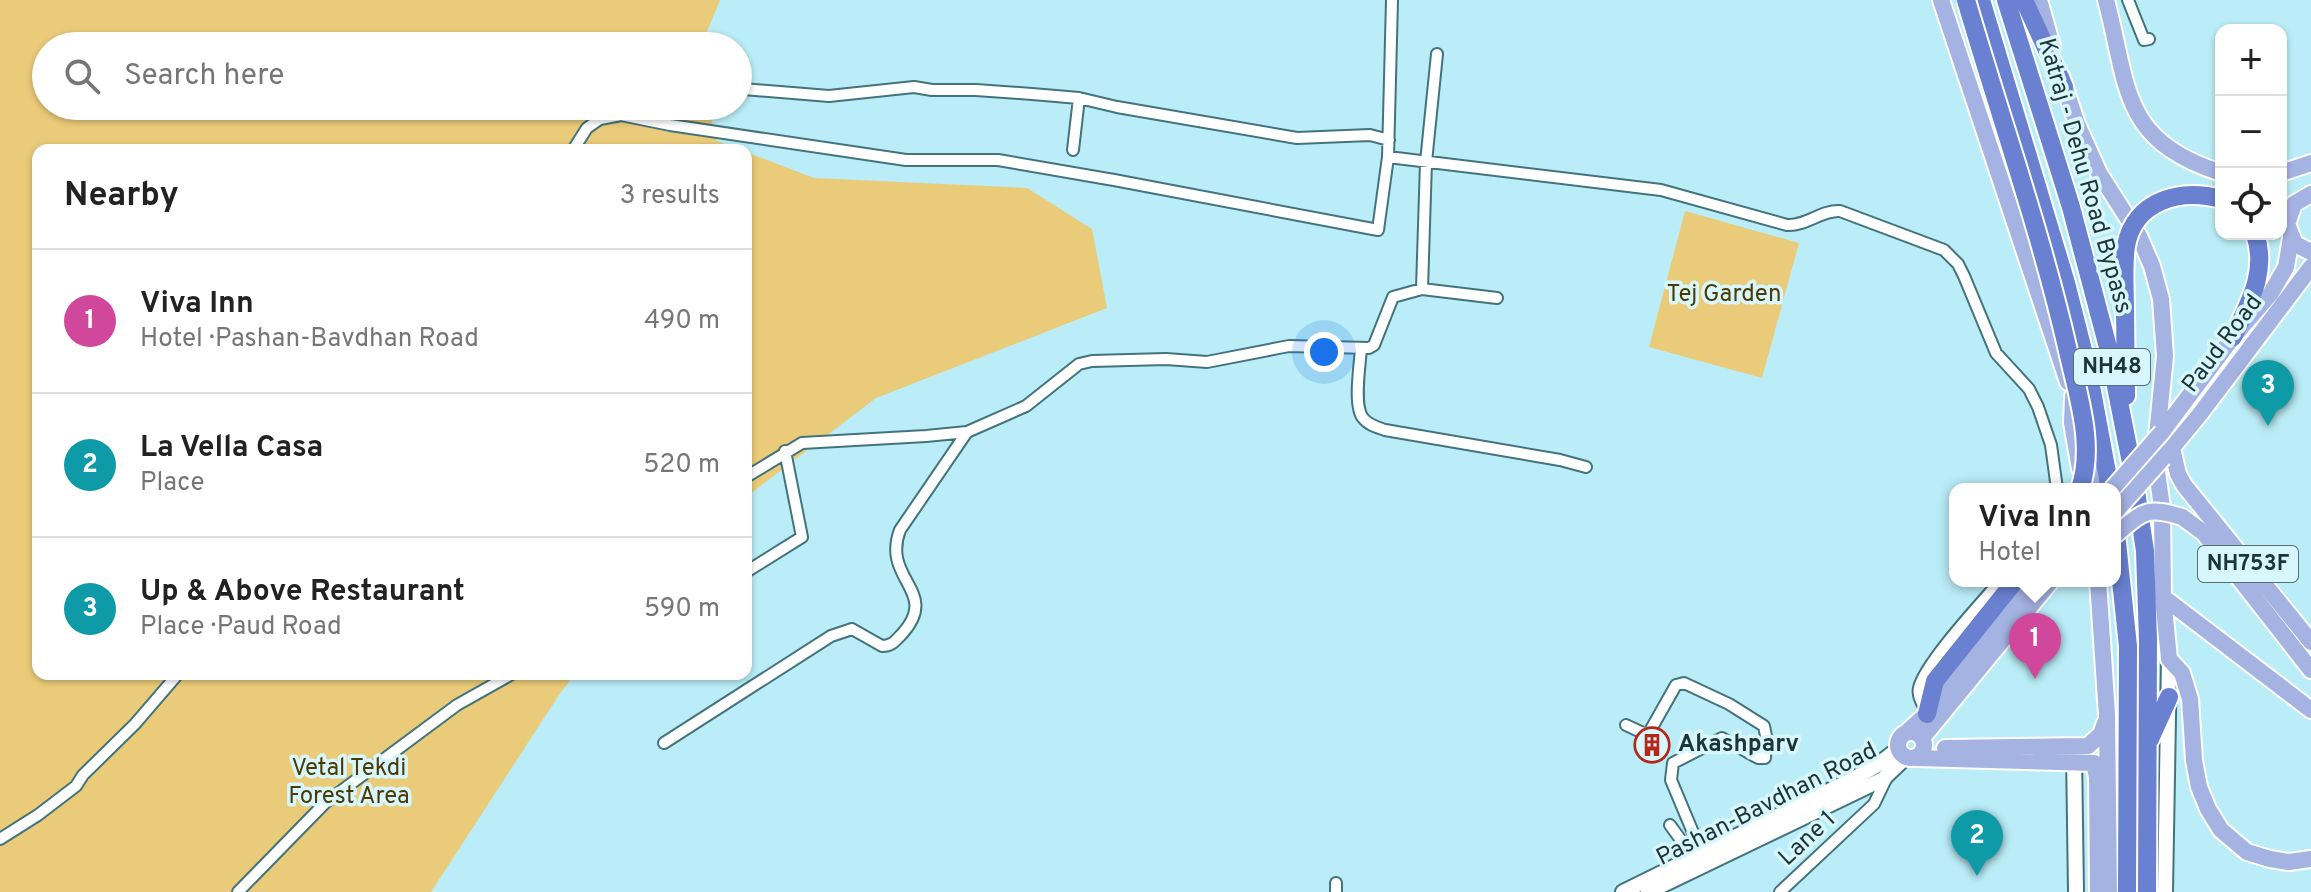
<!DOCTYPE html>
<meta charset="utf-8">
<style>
body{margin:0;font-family:Overpass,sans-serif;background:#f6f6f6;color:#222}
.controls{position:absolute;right:24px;top:24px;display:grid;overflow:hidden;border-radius:16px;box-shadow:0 2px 6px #0004}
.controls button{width:72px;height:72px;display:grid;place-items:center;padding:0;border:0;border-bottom:2px solid #e0e0e0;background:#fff;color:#222;font:40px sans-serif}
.you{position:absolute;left:1324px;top:352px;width:28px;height:28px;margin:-20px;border:6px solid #fff;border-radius:50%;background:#1a73e8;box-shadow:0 0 0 12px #1a73e833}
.badge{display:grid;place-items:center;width:52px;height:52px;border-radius:50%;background:#b5271a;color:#fff;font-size:26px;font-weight:700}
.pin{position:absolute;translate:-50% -66px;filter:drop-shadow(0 2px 4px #0008)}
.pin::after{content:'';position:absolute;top:42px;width:28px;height:24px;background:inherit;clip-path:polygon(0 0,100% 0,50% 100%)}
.popup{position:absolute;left:1949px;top:483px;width:172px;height:104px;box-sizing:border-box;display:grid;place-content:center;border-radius:16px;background:#fff;filter:drop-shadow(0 2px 6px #0005);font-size:26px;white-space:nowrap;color:#767676}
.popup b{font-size:30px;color:#222}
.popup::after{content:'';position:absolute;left:50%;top:100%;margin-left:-16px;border:16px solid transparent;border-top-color:#fff}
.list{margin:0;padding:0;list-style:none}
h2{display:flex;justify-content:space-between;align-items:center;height:104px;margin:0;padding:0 32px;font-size:34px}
h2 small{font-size:26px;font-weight:400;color:#767676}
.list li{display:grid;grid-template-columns:52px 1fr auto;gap:24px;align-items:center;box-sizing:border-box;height:144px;padding:0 32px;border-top:2px solid #e0e0e0}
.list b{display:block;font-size:30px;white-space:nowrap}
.list p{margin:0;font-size:26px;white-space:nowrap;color:#767676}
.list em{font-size:26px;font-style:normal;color:#767676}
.icon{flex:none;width:44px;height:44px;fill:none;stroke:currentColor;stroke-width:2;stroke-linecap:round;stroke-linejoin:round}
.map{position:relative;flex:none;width:2311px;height:892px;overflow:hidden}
.search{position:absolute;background:#fff;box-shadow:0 2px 6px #0004;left:32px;top:32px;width:720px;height:88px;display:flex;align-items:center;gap:20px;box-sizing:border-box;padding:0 28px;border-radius:44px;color:#767676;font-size:30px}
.panel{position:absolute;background:#fff;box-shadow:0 2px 6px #0004;left:32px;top:144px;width:720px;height:536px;border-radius:16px}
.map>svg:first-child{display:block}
</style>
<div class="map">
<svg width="2311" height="892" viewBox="0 0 2311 892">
<rect width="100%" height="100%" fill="#baedf7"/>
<path fill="#eacb79" d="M0 0H720L701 46H46V106H708L717 141 741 150H38V674H575L559 695 431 892H0Z
M746 152 814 178 1027 188 1092 229 1107 308 876 398 746 497Z
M1685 211 1799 243 1762 378 1649 347Z"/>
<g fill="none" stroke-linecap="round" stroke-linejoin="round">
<defs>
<path id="street" d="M1392 0 1388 157 1661 190 1787 225C1807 226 1821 210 1840 211L1944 250 1958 264 1964 276 1996 353 2029 389 2038 407 2051 445 2057 489
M2128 0 2144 40 2149 39
M1437 54 1426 162 1422 289 1497 298
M743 89 829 96 914 87 932 90H976L1032 94 1079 98 1117 107 1297 138 1370 135 1389 140
M573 150 587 128 600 119 621 115 670 125 906 160H998L1114 180 1378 230 1388 157
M1073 150 1079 98
M1361 348C1360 365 1353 406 1363 418 1368 425 1377 427 1385 430L1560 460 1586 467
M746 477 802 443 926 436 967 432 1026 406 1079 364 1092 361 1166 359 1207 362 1289 346 1369 348 1374 345 1393 297 1422 289
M746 572 802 537 785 451
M1926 712C1923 704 1917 696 1919 688 1924 664 1982 602 2000 581
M1626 725 1643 733 1650 731 1676 685 1684 683 1729 704 1764 726 1766 736 1765 758H1758L1722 738 1673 763 1671 780 1702 854
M664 743 831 636 852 629 882 646C892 646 895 641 902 634 941 591 881 580 900 530L967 432
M1670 825 1694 858
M0 839 38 815 76 786 83 775 135 724 178 674
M1336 883V892
M238 892 325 803 457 705 512 674
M1780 892 1874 804 1888 775"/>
<path id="secondary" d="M2074 752 2076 892
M1623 892 1851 780 1876 766 1898 749
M1648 892 1883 779 1906 757
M2165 892 2169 659"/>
<path id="primary" d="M1941 0 2068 382
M2039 0 2052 46
M2106 0C2129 87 2120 140 2221 173
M2061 76 2077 124 2099 173 2139 236 2152 266 2161 299 2165 356 2155 456 2162 508 2163 597 2169 659 2182 673 2190 699 2194 760 2199 787 2208 809 2221 830 2247 852 2270 859 2289 862 2311 859
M2281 173 2311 163
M2311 194 2294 204 2287 224 2295 244 2311 252
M2073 396 2072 423 2080 469
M2162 432 2233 337 2271 293 2286 267 2291 238
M2089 445 2101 489
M2172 448 2178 474 2184 485 2311 642
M2167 454 2200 414 2311 267
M2182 517 2204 533 2311 670
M2098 581 2107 715 2109 892
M2163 597 2311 710
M1898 745a13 13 0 1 1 26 0a13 13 0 1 1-26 0Z
M1906 733 1927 714 2033 581
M1922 738 2051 581
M1945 748 2088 746 2101 734 2105 723
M1916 758 2094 763 2097 777 2098 892"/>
<path id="highway" d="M1981 0 2066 283 2088 370 2110 489
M2006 0 2071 207 2109 351 2134 478 2145 551 2148 640 2147 892
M2024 0 2064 87
M2125 310 2126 396
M2233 337C2249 303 2268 272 2255 234
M2115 524 2128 646 2127 892
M1927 714 1935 681 2015 581
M2150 739 2169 697"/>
</defs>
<use href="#street" stroke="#43737c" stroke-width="14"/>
<use href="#secondary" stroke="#43737c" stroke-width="18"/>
<use href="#primary" stroke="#fff" stroke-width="20"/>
<use href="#highway" stroke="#fff" stroke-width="22"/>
<use href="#street" stroke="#fff" stroke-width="10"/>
<use href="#secondary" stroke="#fff" stroke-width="14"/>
<use href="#primary" stroke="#a5b3e3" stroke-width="16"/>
<use href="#highway" stroke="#6981d0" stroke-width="18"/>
<defs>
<path id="primary-bridge" d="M2112 489 2162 432
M2115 512 2163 458
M2115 535C2144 511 2146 506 2182 517"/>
<path id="highway-bridge" d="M1966 0C2000 117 2041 232 2068 351 2078 396 2095 445 2080 489
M2125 310C2125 289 2123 267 2126 246 2134 200 2181 188 2221 199"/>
</defs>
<use href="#primary-bridge" stroke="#fff" stroke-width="20" stroke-linecap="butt"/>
<use href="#highway-bridge" stroke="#fff" stroke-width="22" stroke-linecap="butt"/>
<use href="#primary-bridge" stroke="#a5b3e3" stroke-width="16"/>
<use href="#highway-bridge" stroke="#6981d0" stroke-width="18"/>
</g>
<defs>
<symbol id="building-ring" viewBox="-11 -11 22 22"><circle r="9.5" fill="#d8f7fc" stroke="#b5271a" stroke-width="1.5"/><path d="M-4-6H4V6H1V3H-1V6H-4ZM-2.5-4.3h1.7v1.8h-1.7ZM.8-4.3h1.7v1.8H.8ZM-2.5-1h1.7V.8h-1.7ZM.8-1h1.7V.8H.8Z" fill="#b5271a"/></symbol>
</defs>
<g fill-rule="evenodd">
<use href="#building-ring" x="1632" y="725" width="40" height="40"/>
</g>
<g text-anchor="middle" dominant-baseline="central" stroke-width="7" stroke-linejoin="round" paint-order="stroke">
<g fill="#d8f7fc" stroke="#566e72" stroke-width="2">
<rect x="2074" y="349" width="76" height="36" rx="6"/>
<rect x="2198" y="546" width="100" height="36" rx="6"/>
</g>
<g font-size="22" font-weight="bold" fill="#1f3437">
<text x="2112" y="367">NH48</text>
<text x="2248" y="564">NH753F</text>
</g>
<g font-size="24" fill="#1f3437" stroke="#d8f7fc">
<text transform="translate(2084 176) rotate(74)">Katraj - Dehu Road Bypass</text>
<text transform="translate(2223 344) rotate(-53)">Paud Road</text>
<text transform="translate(1767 805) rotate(-27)">Pashan-Bavdhan Road</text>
<text transform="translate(1808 839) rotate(-43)">Lane 1</text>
</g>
<g font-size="24" fill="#4b3a03" stroke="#d8f7fc">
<text x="1724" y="295">Tej Garden</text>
<text x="349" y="769">Vetal Tekdi<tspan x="349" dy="28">Forest Area</tspan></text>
</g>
<g font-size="24" font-weight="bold" fill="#1f3437" stroke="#d8f7fc" text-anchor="start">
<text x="1678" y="745">Akashparv</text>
</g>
</g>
</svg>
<div class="controls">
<button>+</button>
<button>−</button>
<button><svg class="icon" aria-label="locate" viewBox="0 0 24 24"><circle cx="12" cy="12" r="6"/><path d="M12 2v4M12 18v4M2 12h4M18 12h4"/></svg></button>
</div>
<div class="you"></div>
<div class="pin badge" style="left:2035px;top:679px;background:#d1479c">1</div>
<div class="popup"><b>Viva Inn</b>Hotel</div>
<div class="pin badge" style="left:1977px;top:876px;background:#0f9aa8">2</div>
<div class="pin badge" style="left:2268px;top:426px;background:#0f9aa8">3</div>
<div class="search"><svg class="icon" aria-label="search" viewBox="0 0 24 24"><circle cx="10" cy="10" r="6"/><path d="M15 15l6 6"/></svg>Search here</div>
<section class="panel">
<h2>Nearby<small>3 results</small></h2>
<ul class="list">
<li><span class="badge" style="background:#d1479c">1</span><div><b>Viva Inn</b><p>Hotel · Pashan-Bavdhan Road</p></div><em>490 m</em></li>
<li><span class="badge" style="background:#0f9aa8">2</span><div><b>La Vella Casa</b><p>Place</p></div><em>520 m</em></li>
<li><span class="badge" style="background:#0f9aa8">3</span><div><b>Up &amp; Above Restaurant</b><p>Place · Paud Road</p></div><em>590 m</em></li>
</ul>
</section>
</div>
